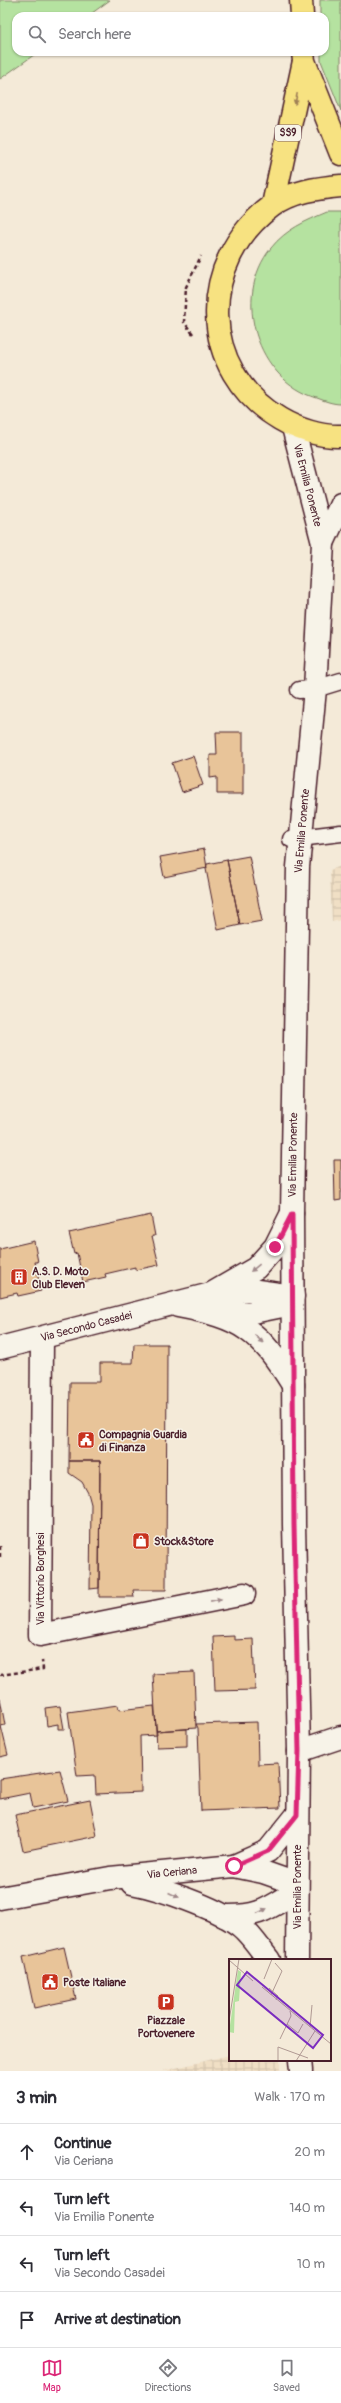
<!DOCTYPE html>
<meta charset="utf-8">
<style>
body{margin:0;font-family:Pangolin,sans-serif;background:#f7f7f7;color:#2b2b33}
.stop{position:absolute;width:12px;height:12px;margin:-9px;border:3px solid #db2777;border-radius:50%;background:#fff}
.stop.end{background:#db2777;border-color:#fff;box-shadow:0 1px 4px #0008}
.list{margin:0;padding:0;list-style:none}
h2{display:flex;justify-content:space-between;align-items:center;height:52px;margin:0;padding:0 16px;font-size:17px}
h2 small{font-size:13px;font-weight:400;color:#7c7c81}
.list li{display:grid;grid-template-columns:26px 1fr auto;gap:12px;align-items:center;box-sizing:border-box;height:56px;padding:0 16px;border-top:1px solid #e1e1e2}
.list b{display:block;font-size:15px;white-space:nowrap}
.list p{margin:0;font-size:13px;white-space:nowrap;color:#7c7c81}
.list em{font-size:13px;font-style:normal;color:#7c7c81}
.icon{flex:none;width:22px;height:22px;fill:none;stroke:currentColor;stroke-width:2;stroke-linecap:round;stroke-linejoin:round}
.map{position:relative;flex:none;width:341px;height:2071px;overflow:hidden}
.search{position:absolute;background:#fff;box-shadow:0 1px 3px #0004;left:12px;right:12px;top:12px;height:44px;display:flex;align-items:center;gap:10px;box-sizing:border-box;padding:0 14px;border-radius:12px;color:#7c7c81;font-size:15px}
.sheet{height:276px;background:#fff}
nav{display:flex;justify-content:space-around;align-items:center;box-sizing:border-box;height:56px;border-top:1px solid #e1e1e2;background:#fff;font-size:11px;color:#7c7c81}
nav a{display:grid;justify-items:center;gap:2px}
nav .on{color:#db2777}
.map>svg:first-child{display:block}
</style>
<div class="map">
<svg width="341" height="2071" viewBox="0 0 341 2071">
<defs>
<pattern id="industrial-grid" width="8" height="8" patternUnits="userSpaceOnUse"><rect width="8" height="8" fill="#f0dfc5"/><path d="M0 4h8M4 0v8" fill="none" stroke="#cfbfa9"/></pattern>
</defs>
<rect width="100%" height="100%" fill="#f4ead8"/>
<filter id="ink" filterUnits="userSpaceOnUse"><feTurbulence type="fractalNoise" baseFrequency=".025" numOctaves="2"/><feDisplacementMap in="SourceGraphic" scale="8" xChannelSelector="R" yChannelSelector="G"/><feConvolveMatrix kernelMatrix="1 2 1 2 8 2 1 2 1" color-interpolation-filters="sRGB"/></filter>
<g filter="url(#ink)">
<path fill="url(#industrial-grid)" d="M341 866V920L332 922 330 870Z
M230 2055V2060H280V2071H163Z"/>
<path fill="#b5e2a0" stroke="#808066" d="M0 0H110L88 16H16V52H38L0 79Z
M320 0H341V111L321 61V52H325V16H320Z
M327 212H341V404C333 404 325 401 317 398 257 380 231 298 271 248 286 229 306 221 327 212Z"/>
<path fill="#e8c499" stroke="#4a1f2b" d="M216 732H243V794H217V777L210 778V755H217Z
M193 756 203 785 182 792 172 763Z
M204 849 207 868 164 877 160 857Z
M249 856 262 921 240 925 227 860Z
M227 860 240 925 218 930 206 869 207 864Z
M334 1160H341V1200L335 1201Z
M151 1215 155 1236H152L159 1265 135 1270V1267L105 1274 106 1277 83 1282 77 1253 74 1254 69 1233Z
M34 1241 38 1262H35L41 1291 18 1296 17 1293 0 1297V1249Z
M134 1344H167L166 1590H133L134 1597H99L100 1461H69L70 1382H100V1363H133Z
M69 1461H100L99 1588 90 1589 91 1504 88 1493 82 1482 69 1473Z
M234 1636V1640L253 1639 255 1690 215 1691 213 1637Z
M194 1672 196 1728 156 1731 153 1674Z
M0 1698 5 1725 1 1726 8 1755 0 1757Z
M118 1705 119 1710 154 1706 157 1735 140 1736 141 1792 96 1794 95 1775 77 1776 68 1712Z
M60 1706 64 1729H58V1724L47 1726 45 1708Z
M257 1722 258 1764 278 1763 280 1808 201 1811 198 1728 196 1724Z
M187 1729V1746L157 1747 156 1731Z
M60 1770 68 1801 33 1808 30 1793 0 1799V1779Z
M90 1800 97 1836 23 1851 15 1815Z
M64 1947 76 1999 34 2008 23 1957Z"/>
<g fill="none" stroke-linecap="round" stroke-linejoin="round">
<defs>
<path id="service" d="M299 690 315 689 341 681
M291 839 341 833"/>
<g id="minor">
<path d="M221 1293 250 1290 293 1296"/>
<path d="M178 1306C242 1318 259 1330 293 1385"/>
<path d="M221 1313H248L292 1304"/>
<path d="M42 1338 40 1635 244 1594"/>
<path id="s1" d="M0 1348 211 1294 256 1268 275 1247 292 1213"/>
<path d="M299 1751 341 1737"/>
<path d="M234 1866 268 1851 297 1815"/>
<path d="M132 1883C162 1889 214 1907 239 1925 250 1933 260 1949 269 1960"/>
<path id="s2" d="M0 1898 110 1878 234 1866 263 1872 297 1884"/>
<path d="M224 1916C260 1917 267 1909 297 1891"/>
</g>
<g id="secondary">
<path id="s3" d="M293 427 323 543 315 689 298 867 292 1213 294 1525 299 1751 297 1960"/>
<path d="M323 543 341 504"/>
<path d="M300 2060 301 2071"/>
</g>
<path id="primary" d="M301 0 302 16
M304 61 341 154
M341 186C318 188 292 191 272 206 197 261 198 371 280 419 297 429 321 437 341 436
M273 205 304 61 303 52"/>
</defs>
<use href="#service" stroke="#4a1f2b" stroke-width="19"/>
<use href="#minor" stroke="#4a1f2b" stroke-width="25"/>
<use href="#secondary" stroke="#4a1f2b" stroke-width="25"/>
<use href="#primary" stroke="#4a1f2b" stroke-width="25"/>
<path stroke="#4a1f2b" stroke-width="2.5" stroke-dasharray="4 3" stroke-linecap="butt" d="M193 334 184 322 186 287 201 256
M0 1546V1560
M0 1675 43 1669 42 1661"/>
<use href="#service" stroke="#f7f3e8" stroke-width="16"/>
<use href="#minor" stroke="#f7f3e8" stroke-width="22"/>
<use href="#secondary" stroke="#f7f3e8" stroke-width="22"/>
<use href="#primary" stroke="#f7e281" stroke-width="22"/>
</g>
<defs><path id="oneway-solid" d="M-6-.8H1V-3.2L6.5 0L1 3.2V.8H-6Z"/></defs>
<use fill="#a08056" href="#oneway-solid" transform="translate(296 99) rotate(102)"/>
<g fill="#a0898a">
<use href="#oneway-solid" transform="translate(255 1268) rotate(141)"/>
<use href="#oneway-solid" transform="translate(259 1339) rotate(43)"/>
<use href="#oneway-solid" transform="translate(216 1600) rotate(-11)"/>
<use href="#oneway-solid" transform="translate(174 1895) rotate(24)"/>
<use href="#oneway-solid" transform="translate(262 1911) rotate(-26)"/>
</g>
</g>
<g fill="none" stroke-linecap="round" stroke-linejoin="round" filter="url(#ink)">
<path stroke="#db2777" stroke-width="5" d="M234 1866 268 1851 297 1815 299 1751 294 1525 292 1214 275 1247"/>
</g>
<defs>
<symbol id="building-square" viewBox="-11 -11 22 22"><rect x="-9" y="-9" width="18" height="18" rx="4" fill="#c8321e" stroke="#f7f3e8"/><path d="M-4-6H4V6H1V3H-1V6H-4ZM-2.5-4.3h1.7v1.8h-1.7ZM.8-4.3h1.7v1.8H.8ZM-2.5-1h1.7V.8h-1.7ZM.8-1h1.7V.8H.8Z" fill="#fff"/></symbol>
<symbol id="civic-square" viewBox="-11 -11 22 22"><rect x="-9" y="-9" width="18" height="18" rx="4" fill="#c8321e" stroke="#f7f3e8"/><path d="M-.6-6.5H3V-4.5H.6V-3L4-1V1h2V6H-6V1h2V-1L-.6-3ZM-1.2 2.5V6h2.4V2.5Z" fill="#fff"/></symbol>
<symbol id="shop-square" viewBox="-11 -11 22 22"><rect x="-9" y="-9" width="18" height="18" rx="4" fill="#c8321e" stroke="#f7f3e8"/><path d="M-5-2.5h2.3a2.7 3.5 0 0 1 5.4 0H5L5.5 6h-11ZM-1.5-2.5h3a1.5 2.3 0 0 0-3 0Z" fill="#fff"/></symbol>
<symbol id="parking-square" viewBox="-11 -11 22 22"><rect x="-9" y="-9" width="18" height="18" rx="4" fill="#c8321e" stroke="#f7f3e8"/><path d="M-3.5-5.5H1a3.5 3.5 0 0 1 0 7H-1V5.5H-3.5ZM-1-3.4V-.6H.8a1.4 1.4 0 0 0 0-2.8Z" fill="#fff"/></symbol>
</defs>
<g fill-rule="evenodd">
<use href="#building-square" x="9" y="1267" width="20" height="20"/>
<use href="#civic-square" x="76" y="1430" width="20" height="20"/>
<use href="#shop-square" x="131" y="1531" width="20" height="20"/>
<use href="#civic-square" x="40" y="1972" width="20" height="20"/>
<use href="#parking-square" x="156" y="1992" width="20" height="20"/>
</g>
<g text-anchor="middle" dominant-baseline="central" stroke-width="3" stroke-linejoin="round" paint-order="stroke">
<rect fill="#f7f3e8" stroke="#7e5f64" stroke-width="1" x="275" y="125" width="26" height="16" rx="3"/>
<g font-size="10" font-weight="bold" fill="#4a1f2b">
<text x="288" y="133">SS9</text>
</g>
<g font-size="11" fill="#4a1f2b" stroke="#f7f3e8">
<text stroke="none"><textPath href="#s3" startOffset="60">Via Emilia Ponente</textPath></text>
<text transform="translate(302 831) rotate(-85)">Via Emilia Ponente</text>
<text transform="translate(293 1155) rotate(-89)">Via Emilia Ponente</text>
<text stroke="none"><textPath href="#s1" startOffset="89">Via Secondo Casadei</textPath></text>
<text transform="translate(40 1579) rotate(-90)">Via Vittorio Borghesi</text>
<text stroke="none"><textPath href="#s2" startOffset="174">Via Ceriana</textPath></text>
<text transform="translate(297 1887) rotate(-90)">Via Emilia Ponente</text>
</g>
<g font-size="11" font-weight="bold" fill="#4a1f2b" stroke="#f7f3e8" text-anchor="start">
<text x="32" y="1271">A.S. D. Moto<tspan x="32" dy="13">Club Eleven</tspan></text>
<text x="99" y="1434">Compagnia Guardia<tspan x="99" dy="13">di Finanza</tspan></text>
<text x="154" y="1541">Stock&amp;Store</text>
<text x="63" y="1982">Poste Italiane</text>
<text x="166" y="2020" text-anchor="middle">Piazzale<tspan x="166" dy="13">Portovenere</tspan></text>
</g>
</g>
<g transform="translate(229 1959)">
<rect width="102" height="102" fill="#f4ead8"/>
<path d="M9 11 12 13 10 42 6 43 5 74 0 73Z" fill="#b5e2a0"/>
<path fill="none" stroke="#b09993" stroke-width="1" d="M0 1 24 22M35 20 43 0M33 28 102 85M40 29 49 37 47 41M42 36 53 12 46 4M0 62 10 0M58 65 69 74 74 65M81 68 83 46M51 80 62 57 61 52M49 102V88L79 99M67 102 86 72"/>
<path fill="#7b2cbf" fill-opacity="0.15" stroke="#7b2cbf" stroke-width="2" d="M18 13 94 76 84 89 8 26Z"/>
<rect width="102" height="102" fill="none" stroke="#4a1f2b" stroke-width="2"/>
</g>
</svg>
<div class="stop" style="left:234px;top:1866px"></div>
<div class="stop end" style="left:275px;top:1247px"></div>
<div class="search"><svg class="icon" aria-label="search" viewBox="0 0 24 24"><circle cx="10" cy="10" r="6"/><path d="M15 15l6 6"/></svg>Search here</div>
</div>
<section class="sheet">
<h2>3 min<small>Walk · 170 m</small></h2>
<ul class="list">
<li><svg class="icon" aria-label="ahead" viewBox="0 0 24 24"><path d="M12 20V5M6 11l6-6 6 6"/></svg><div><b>Continue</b><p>Via Ceriana</p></div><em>20 m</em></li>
<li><svg class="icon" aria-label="left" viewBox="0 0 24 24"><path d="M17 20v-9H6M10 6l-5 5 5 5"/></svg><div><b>Turn left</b><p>Via Emilia Ponente</p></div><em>140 m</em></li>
<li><svg class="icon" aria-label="left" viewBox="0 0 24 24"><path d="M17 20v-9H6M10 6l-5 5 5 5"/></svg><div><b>Turn left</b><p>Via Secondo Casadei</p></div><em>10 m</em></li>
<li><svg class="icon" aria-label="arrive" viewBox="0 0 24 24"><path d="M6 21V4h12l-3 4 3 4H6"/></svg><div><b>Arrive at destination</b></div></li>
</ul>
</section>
<nav>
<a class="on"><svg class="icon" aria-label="map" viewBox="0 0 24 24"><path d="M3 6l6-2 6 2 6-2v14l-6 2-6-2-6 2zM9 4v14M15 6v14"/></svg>Map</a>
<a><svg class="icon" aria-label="directions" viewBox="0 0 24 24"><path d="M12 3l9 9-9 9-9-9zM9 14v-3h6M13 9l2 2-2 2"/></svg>Directions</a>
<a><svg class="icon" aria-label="saved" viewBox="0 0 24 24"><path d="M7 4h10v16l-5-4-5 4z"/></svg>Saved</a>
</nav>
